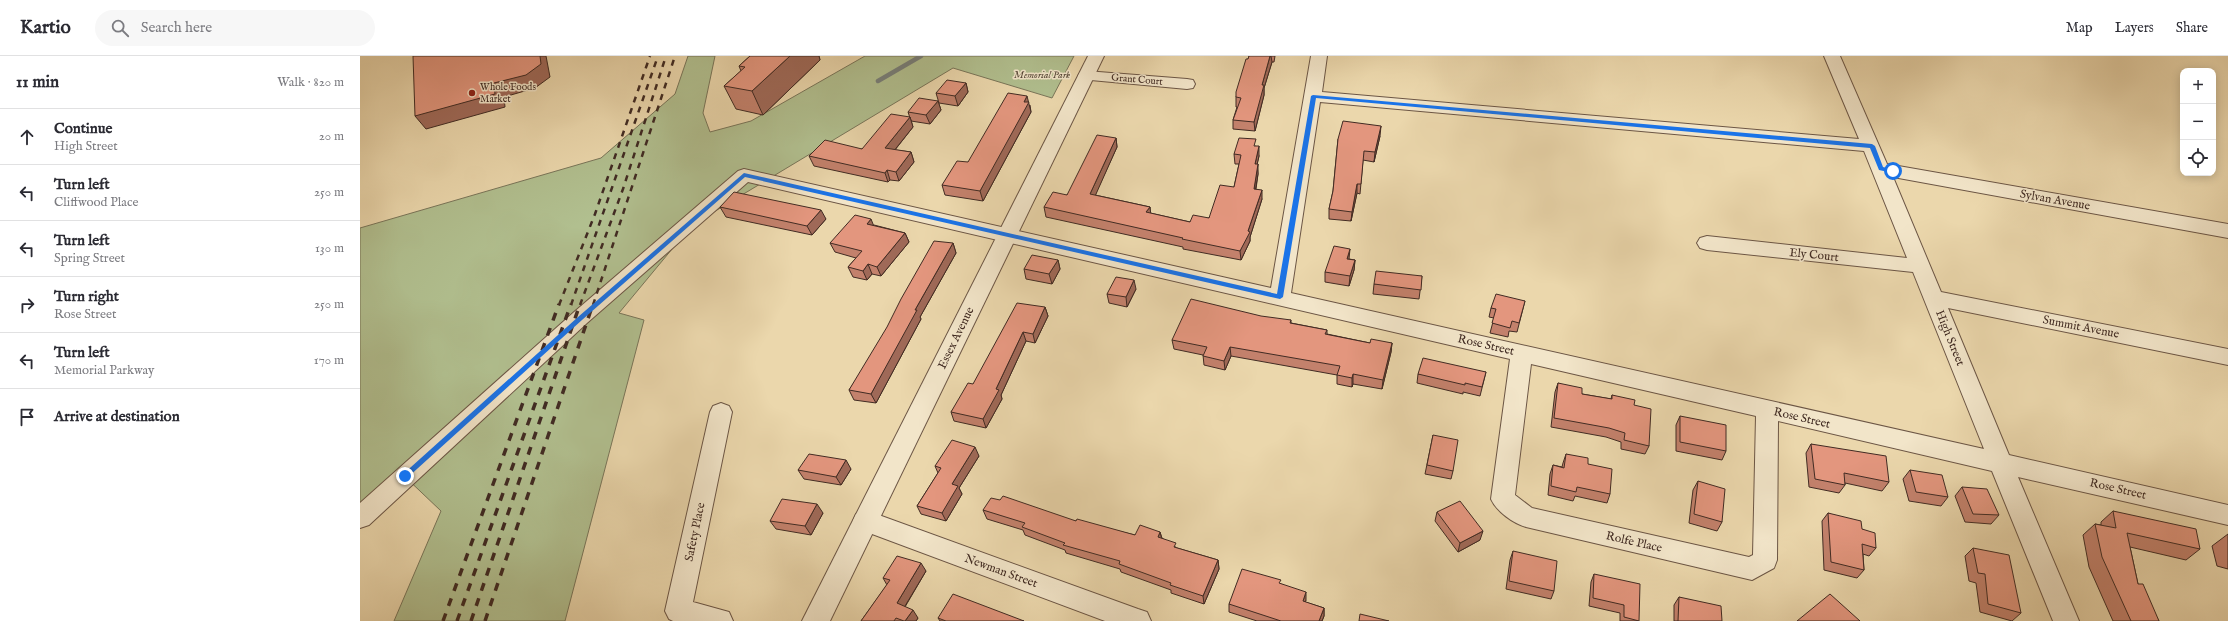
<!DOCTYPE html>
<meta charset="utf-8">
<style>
body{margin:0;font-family:"IM FELL English",serif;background:#f7f7f7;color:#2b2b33}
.controls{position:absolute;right:12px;top:12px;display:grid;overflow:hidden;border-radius:8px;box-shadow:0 2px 10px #0003}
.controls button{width:36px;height:36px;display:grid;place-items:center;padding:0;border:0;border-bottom:1px solid #e1e1e2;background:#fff;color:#2b2b33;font:20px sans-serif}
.stop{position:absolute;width:12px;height:12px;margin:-9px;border:3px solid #1a73e8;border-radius:50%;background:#fff}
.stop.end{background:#1a73e8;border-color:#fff;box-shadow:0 1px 4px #0008}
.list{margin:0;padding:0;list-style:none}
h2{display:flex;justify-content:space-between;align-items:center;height:52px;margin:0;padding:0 16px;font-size:17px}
h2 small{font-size:13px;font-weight:400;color:#7c7c81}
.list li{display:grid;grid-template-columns:26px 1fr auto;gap:12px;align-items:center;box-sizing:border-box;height:56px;padding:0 16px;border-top:1px solid #e1e1e2}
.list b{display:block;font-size:15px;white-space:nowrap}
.list p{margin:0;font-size:13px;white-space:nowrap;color:#7c7c81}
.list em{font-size:13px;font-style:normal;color:#7c7c81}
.icon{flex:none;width:22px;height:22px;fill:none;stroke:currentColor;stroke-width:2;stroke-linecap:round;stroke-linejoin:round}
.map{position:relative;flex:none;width:1868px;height:565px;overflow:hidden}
header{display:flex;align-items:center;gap:24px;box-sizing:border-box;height:56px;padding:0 20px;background:#fff;border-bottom:1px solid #e1e1e2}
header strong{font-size:19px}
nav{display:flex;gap:22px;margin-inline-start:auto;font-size:14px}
.search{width:280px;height:36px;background:#f7f7f7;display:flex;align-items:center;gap:10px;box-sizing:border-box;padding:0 14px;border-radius:22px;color:#7c7c81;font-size:15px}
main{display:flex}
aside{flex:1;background:#fff}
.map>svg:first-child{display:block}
</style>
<header>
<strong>Kartio</strong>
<div class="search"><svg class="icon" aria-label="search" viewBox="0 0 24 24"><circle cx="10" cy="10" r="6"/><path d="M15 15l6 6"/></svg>Search here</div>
<nav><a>Map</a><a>Layers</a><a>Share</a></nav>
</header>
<main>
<aside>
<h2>11 min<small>Walk · 820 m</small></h2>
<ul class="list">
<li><svg class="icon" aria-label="ahead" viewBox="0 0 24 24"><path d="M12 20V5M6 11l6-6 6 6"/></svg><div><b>Continue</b><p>High Street</p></div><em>20 m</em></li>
<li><svg class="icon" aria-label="left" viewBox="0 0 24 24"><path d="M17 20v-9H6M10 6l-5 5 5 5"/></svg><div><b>Turn left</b><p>Cliffwood Place</p></div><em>250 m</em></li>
<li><svg class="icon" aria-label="left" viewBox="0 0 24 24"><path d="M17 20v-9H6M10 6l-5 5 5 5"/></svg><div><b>Turn left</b><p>Spring Street</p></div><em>130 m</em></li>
<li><svg class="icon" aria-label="right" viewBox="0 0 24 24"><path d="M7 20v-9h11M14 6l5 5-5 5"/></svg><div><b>Turn right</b><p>Rose Street</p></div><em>250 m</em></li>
<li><svg class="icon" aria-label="left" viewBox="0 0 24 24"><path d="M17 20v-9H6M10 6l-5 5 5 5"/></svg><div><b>Turn left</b><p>Memorial Parkway</p></div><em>170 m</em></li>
<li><svg class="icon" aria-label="arrive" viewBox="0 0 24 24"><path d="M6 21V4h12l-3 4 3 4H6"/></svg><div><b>Arrive at destination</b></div></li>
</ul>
</aside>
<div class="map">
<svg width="1868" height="565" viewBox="0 0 1868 565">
<rect width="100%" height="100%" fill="#ebd7ac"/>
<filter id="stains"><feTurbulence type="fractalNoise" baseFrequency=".005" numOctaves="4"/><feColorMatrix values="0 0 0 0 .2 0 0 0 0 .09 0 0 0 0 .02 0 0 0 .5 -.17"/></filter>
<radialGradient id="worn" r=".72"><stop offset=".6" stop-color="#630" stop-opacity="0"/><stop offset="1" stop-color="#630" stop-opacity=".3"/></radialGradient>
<path fill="#b1bf8f" stroke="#797559" d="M328 0H355L343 57 350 76 391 65 505 0H714L692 42 593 12 332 169 259 257 284 264 205 565H34L81 455 41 417 0 452V172L241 102 315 38Z"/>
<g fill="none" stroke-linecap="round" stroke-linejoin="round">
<path stroke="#787f7a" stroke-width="4.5" d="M518 25 561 0"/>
<defs>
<path id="minor" d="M951 0H967L962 36 1499 83 1464 0H1480L1527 108 1868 168V182L1533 121 1581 236 1868 293V309L1588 252 1649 399 1868 449V469L1658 421 1719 565H1693L1632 415 1418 365 1417 504 1414 512 1392 524 1166 471C1153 467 1137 456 1131 443L1150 303 388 126 227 267 9 469 0 472V447L213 257 378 115 384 113 911 232ZM960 46 1504 95 1547 202 1347 180 1340 182 1337 187 1340 192 1347 194 1553 216 1624 393 931 237ZM1171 308 1396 360 1393 499 1389 501 1172 452 1155 439Z
M726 15 827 23 833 24 835 28 833 32 827 33 720 23 718 20 720 17Z
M361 347 369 350 372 356 333 546 369 556 373 565H313L309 563 305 555 350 356 353 350Z
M505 454 778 553 787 556 791 565H745L496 472 493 465 496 458Z"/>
<path id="tertiary" d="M728 0H744L470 565H442Z"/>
</defs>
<use href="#minor" stroke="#6c5645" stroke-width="2"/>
<use href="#tertiary" stroke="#6c5645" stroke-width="2"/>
<use href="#minor" fill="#f2e5c9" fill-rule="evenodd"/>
<use href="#tertiary" fill="#f2e5c9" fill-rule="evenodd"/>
<path stroke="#412b23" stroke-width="2.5" stroke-dasharray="6 6" stroke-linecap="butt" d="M199 249 235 158 290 0
M211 249 298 0
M220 249 263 133 306 0
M233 249 315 0"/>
<path stroke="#412b23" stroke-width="3.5" stroke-dasharray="8 8" stroke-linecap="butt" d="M83 565 199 248
M97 565 211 248
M111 565 220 248
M125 565 233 248"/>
</g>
<path fill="#c3816c" stroke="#412b23" d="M390 0H459L460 4 403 59 376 53 364 30 381 15 379 10Z
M889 0H915L914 6H912L904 32V39L895 75 873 73V64L877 51H876V41Z
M606 27 608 36 598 50 579 47 576 37Z
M578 45 581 54 570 68 551 65 548 56Z
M670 49 671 56 623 145 585 139 582 129 608 106Z
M550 61 553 71 535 94 551 96 554 106 539 125 530 124 528 126 454 110 449 100 502 93Z
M1020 80 1014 106 1003 104 1000 138 997 137 991 165 969 163V153L973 135 978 83Z
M756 82 757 91 735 139 790 151V157L830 166 849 162 874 131 879 108H875L874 98 896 90 899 100 897 108 898 118 896 133 902 143 890 181V185L881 204 823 193V191L686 161 684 151 707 139Z
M360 151 466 163 452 179 366 161Z
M514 169 545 177 549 186 521 220 512 218 507 224 493 221 488 211 496 202 475 196 470 187Z
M593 187 596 197 560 261 561 263 516 347 494 344 489 334Z
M989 203 995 204 994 214 989 230 965 226V216Z
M698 204 700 213 692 228 666 223 664 213Z
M1062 220 1059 243 1013 238 1014 228Z
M776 233 767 251 749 247 747 238Z
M1165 245 1157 276 1149 275 1148 281 1130 277 1134 262 1129 261 1131 252Z
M685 251 688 260 675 287 666 285 641 339 642 343 626 372 594 365 591 356 613 328Z
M931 264V267L967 274V278L1010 287H1032L1031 296 1022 333 993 328 992 331 977 328V319L871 300 865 314 844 309 843 299 814 293 812 284Z
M1126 316 1120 340 1103 336V338L1057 327 1058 318Z
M1198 327 1222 338 1251 343 1252 339 1274 349 1289 390 1285 398 1261 393V386L1246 381 1191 371 1195 336Z
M1320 360 1366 395 1362 404 1316 395V369Z
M1073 379 1093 415 1091 423 1065 418Z
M1451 388 1529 426 1522 435 1485 427V429L1479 437 1449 431 1446 397Z
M1206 398 1228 408 1250 438 1247 447 1215 440 1213 445 1188 439 1190 418 1193 409 1202 411 1203 407Z
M619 400 599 432 602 438 586 465 561 458 557 450 578 417 575 410Z
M491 413 481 429 444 423 438 414Z
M1550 414 1588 441 1581 450 1549 445 1543 423Z
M1338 425 1362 466 1357 475 1329 467 1333 434Z
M1602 431 1639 459 1631 468 1605 466 1595 440Z
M623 454 716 465 775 479 800 476 802 482 817 492 858 504 859 513 844 548 811 537V534L761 516 760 513 706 497 705 494 665 479 663 474 627 463Z
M1753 455 1840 493 1826 504 1770 491 1778 528 1799 565H1753L1729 511 1723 479 1735 468 1741 469V466Z
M1077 456 1120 484 1098 496 1075 465Z
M463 457 451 479 416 473 410 465Z
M1468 457 1502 473 1516 492 1509 500 1503 498 1504 514 1497 522 1464 514 1462 465Z
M1868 478V513L1857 510 1852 490Z
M1613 492 1661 557 1652 565 1620 556 1616 527 1609 525 1605 500Z
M1153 495 1194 535 1191 543 1146 533 1150 504Z
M566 515 545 551 558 562 556 565H501L527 529 523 522Z
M1234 518 1279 565H1260V557L1229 550 1231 526Z
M921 528 946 544 945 546 964 552V560L962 565H897L869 556V548Z
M1319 541 1362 565H1314V549Z
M578 562 664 565H580Z"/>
<path fill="#9f6958" stroke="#412b23" d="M180 0H186L190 21 175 32 144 41 145 51 66 73 55 60Z
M430 0H459L460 4 403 59 392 35Z
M910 0H911L912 6 904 32V39L895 75 894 66 902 29Z
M606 27 608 36 598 50 595 40Z
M667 40 671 56 623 145 620 135 664 46Z
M578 45 581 54 570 68 566 59Z
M550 61 553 71 529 101 525 92Z
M1021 70 1020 80 1014 106 1015 96Z
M756 82 757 91 732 147 730 138Z
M899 90V100L895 118V108Z
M551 96 554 106 539 125 536 116Z
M898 108V118L894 142V133Z
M527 114 530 124 528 126 525 117Z
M997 128V137L991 165 992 156Z
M902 134V143L890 181V185L881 204 880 195 888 175Z
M790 151 791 160 786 156Z
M461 154 466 163 452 179 447 170Z
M511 163 515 173 507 168Z
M545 177 549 186 521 220 517 211Z
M593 187 596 197 560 261 561 263 516 347 511 338 555 254Z
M990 193 989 203 986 212 987 203Z
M698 204 700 213 692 228 689 218Z
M995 204 994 214 989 230 990 220Z
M508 208 512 218 507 224 503 215Z
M774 224 776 233 767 251 766 241Z
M685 251 688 260 675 287 673 278Z
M663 276 666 285 641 339 642 343 626 372 623 363 636 333Z
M1032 287 1031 296 1022 333 1023 324Z
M870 291 871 300 865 314 864 305Z
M993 318V328L992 331V322Z
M615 391 619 400 599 432 602 438 586 465 582 457 592 428Z
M486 404 491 413 481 429 476 421Z
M457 448 463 457 451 479 445 470Z
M1123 475 1120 484 1098 496 1100 487Z
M800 476 802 484 798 481Z
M858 504 859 513 844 548 843 540Z
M561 507 566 515 542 555 537 547Z
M946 536V544L943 553V545Z
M964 552V560L962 565H959Z
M553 554 558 562 556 565H545Z"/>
<path fill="#e3967e" stroke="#412b23" d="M53 0H180L181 8 166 19 134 27 135 38 55 60Z
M390 0H430L392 35 364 30 385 11 379 10Z
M889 0H910L902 29H904L894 66 873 64 881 42 876 41V36L886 3H888Z
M587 24 606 27 595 40 576 37Z
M648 37 667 40 664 46H669L620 135 582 129 597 105 608 106Z
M559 42 578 45 566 59 548 56Z
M531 58 550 61 525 92 551 96 536 116 527 114 525 117 449 100 465 84 502 93Z
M983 65 1021 70 1015 96 1004 95 1001 128H997L992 156 969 153 973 135 978 83Z
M737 79 756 82 730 138 790 151 786 156 830 166 833 159 849 162 860 129 874 131 881 99 874 98 879 82 896 83 894 90H899L895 108H898L894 133 902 134 888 175 890 176 880 195 822 183 823 182 684 151 693 136 707 139Z
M374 136 461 154 447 170 360 151Z
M495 159 511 163 507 168 545 177 517 211 508 208 503 215 488 211 502 195 470 187Z
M574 185 593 187 555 254H557L511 338 489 334 527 271 541 243Z
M974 190 990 193 987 203 995 204 990 220 965 216Z
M672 199 698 204 689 218 664 213Z
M1016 215 1062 220 1061 234 1014 228Z
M756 221 774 224 766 241 747 238Z
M1136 238 1165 245 1159 267 1152 265 1150 272 1132 267 1136 253 1131 252Z
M831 243 901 260 931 264 930 267 967 274 965 278 1010 287 1011 283 1032 287 1023 324 993 318 992 322 977 319 980 310 870 291 864 305 843 300 847 291 812 284Z
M657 247 685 251 673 278 663 276 636 333 639 334 623 363 591 356 608 327 613 328Z
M1063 302 1126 316 1122 331 1105 327V329L1058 318Z
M1198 327 1222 332V338L1252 343V339L1275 344 1274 349 1291 353 1289 390 1264 384 1265 377 1249 372 1194 362Z
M1320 360 1366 369V395L1320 386Z
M1073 379 1098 384 1093 415 1067 409Z
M592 384 615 391 592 428 598 430 582 457 557 450 581 412 575 410Z
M1451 388 1526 400 1529 426 1484 417 1485 429 1455 423Z
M449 398 486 404 476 421 438 414Z
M1206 398 1228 402V408L1252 413 1250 438 1217 431 1216 436 1191 430 1193 409 1204 412Z
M1550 414 1582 419 1588 441 1556 436Z
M1338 425 1365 433 1362 466 1334 458Z
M1602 431 1627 433 1639 459 1613 458Z
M643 440 716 465 717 463 775 479 780 469 800 476 798 481 816 487 814 491 858 504 843 540 810 529 811 527 759 508 760 505 703 489 705 487 662 471 665 467 623 454 631 442 640 444Z
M422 443 457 448 445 470 410 465Z
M1100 445 1123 475 1100 487 1077 456Z
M1753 455 1836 473 1840 493 1767 477 1778 528H1783L1799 565H1771L1742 501 1735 468 1756 472Z
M1468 457 1501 465 1502 473 1515 477 1516 492 1502 488 1504 514 1471 506Z
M1613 492 1649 499 1661 557 1628 548 1625 518 1618 517Z
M1153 495 1197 505 1194 535 1149 525Z
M537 500 561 507 537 547 553 554 545 565H544L536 562 534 565H501L530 524 523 522Z
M882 513 921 524 919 527 946 536 943 545 964 552 959 565H921L869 548Z
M1234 518 1280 528 1279 565 1264 561V549L1233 542Z
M593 538 664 565H586L578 562Z
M1470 538 1500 565H1437Z
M1319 541 1361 550 1362 565H1318Z
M1000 558 1029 565H999Z"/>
<path fill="#1a73e8" d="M953 39 1512 88 1515 90 1523 111 1536 115 1533 117 1519 114 1510 92 956 42 923 241 920 243 385 121 222 264 47 422H42L41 420 218 261 384 117 917 238 951 40Z"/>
<circle fill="#8f2418" stroke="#f2e5c9" stroke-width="1.5" cx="112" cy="37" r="4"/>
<g text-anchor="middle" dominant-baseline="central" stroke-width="3" stroke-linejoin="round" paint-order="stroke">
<g font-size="10" font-style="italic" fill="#574939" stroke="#f2e5c9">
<text x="682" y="19">Memorial Park</text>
</g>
<g font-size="10" fill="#412b23" stroke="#f2e5c9">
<text transform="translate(777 24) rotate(5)">Grant Court</text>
</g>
<g font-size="10" fill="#412b23" stroke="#f2e5c9" text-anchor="start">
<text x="120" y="31">Whole Foods<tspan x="120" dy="12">Market</tspan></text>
</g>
<g font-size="12" fill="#412b23" stroke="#f2e5c9">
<text transform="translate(1695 144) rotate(10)">Sylvan Avenue</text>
<text transform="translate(1454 199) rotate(6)">Ely Court</text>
<text transform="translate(1721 271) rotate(11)">Summit Avenue</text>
<text transform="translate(596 282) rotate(-64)">Essex Avenue</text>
<text transform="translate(1590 282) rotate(68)">High Street</text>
<text transform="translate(1126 289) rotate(13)">Rose Street</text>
<text transform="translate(1442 362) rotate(13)">Rose Street</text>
<text transform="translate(1758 433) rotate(13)">Rose Street</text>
<text transform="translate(335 476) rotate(-78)">Safety Place</text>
<text transform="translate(1274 486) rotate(13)">Rolfe Place</text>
<text transform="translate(641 515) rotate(20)">Newman Street</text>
</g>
</g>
<rect width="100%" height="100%" filter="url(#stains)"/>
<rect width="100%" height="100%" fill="url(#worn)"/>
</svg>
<div class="controls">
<button>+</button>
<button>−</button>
<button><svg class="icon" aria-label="locate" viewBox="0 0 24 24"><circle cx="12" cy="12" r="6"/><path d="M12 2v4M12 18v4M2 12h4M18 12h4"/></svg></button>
</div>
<div class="stop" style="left:1533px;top:115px"></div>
<div class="stop end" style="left:45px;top:420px"></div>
</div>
</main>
